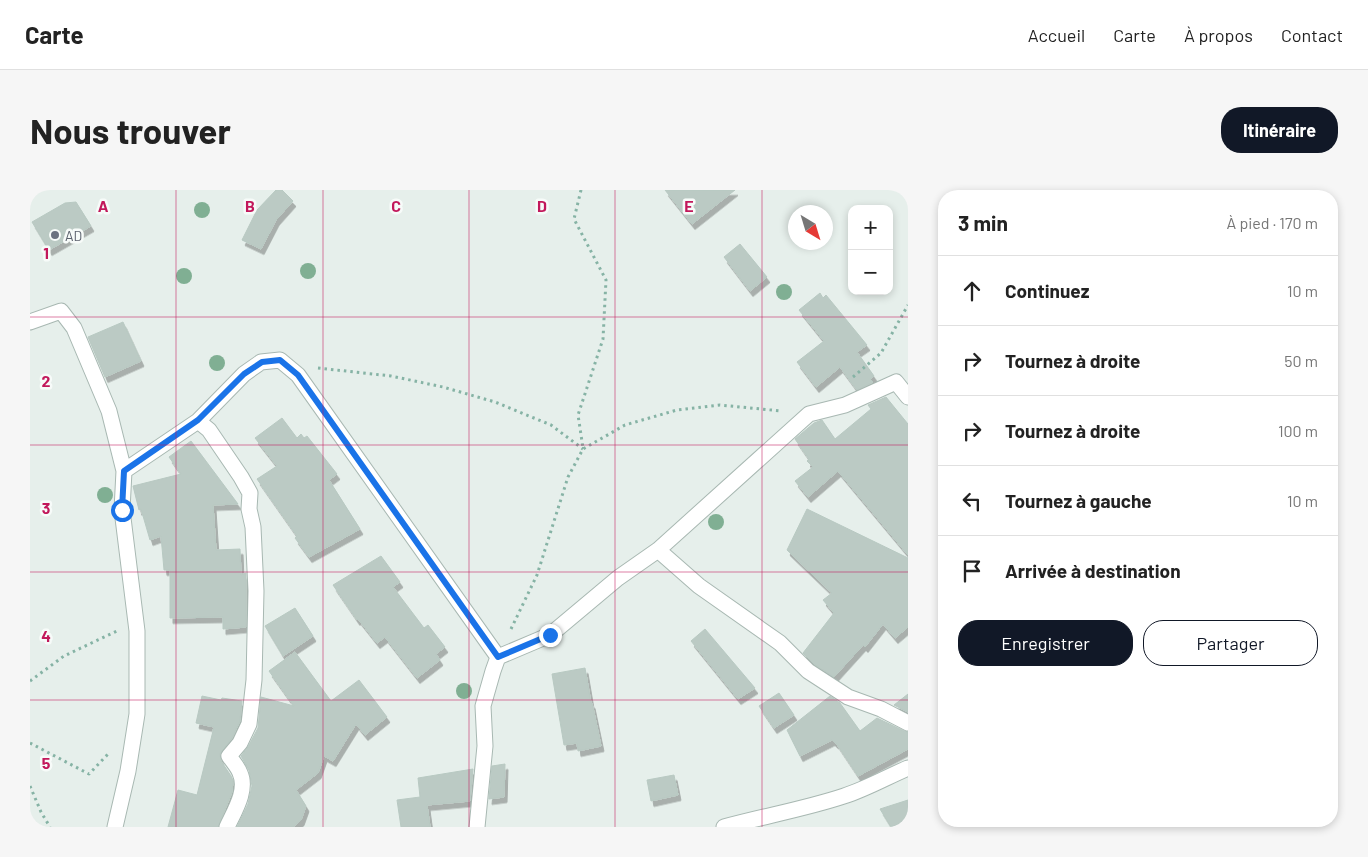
<!DOCTYPE html>
<html lang="fr">
<meta charset="utf-8">
<style>
body{margin:0;font-family:Barlow,sans-serif;background:#f6f6f6;color:#222}
.controls{position:absolute;right:15px;top:15px;display:grid;overflow:hidden;border-radius:10px;box-shadow:0 2px 8px #0003}
.controls button{width:45px;height:45px;display:grid;place-items:center;padding:0;border:0;border-bottom:1px solid #e0e0e0;background:#fff;color:#222;font:25px sans-serif}
.compass{position:absolute;left:758px;top:15px;width:45px;height:45px;border-radius:50%;background:#fff;box-shadow:0 2px 8px #0003;rotate:142deg}
.stop{position:absolute;width:15px;height:15px;margin:-11px;border:4px solid #1a73e8;border-radius:50%;background:#fff}
.stop.end{background:#1a73e8;border-color:#fff;box-shadow:0 1px 5px #0008}
.list{margin:0;padding:0;list-style:none}
h2{display:flex;justify-content:space-between;align-items:center;height:65px;margin:0;padding:0 20px;font-size:21px}
h2 small{font-size:16px;font-weight:400;color:#767676}
.list li{display:grid;grid-template-columns:32px 1fr auto;gap:15px;align-items:center;box-sizing:border-box;height:70px;padding:0 20px;border-top:1px solid #e0e0e0}
.list b{display:block;font-size:19px;white-space:nowrap}
.list em{font-size:16px;font-style:normal;color:#767676}
.actions{display:flex;gap:10px;padding:15px 20px}
.actions a{flex:1;padding:11px 0;border:1px solid #111827;border-radius:20px;text-align:center;font-size:18px;color:#111827}
.actions .main{background:#111827;color:#fff}
.icon{flex:none;width:28px;height:28px;fill:none;stroke:currentColor;stroke-width:2;stroke-linecap:round;stroke-linejoin:round}
.map{position:relative;flex:none;width:878px;height:637px;overflow:hidden;border-radius:20px}
header{display:flex;align-items:center;gap:30px;box-sizing:border-box;height:70px;padding:0 25px;background:#fff;border-bottom:1px solid #e0e0e0}
header strong{font-size:24px}
nav{display:flex;gap:28px;margin-inline-start:auto;font-size:18px}
.intro{display:flex;align-items:center;justify-content:space-between;box-sizing:border-box;height:120px;padding:0 30px}
h1{margin:0;font-size:35px}
.button{padding:12px 22px;border-radius:20px;background:#111827;color:#fff;font-size:18px;font-weight:700}
main{display:flex;gap:30px;padding:0 30px}
aside{flex:1;background:#fff;border-radius:20px;box-shadow:0 2px 8px #0003}
.map>svg:first-child{display:block}
</style>
<header>
<strong>Carte</strong>
<nav><a>Accueil</a><a>Carte</a><a>À propos</a><a>Contact</a></nav>
</header>
<div class="intro"><h1>Nous trouver</h1><a class="button">Itinéraire</a></div>
<main>
<div class="map">
<svg width="878" height="637" viewBox="0 0 878 637">
<defs>
<filter id="shadow"><feDropShadow dx="3" dy="5.5" stdDeviation="0" flood-color="#0004"/></filter>
</defs>
<rect width="100%" height="100%" fill="#e6efeb"/>
<path fill="#bbcac4" stroke="#b8c9c2" filter="url(#shadow)" d="M246 0H252L263 11 246 30 231 59 212 50 227 20Z
M635 0H705L662 34Z
M46 12 61 36 19 60 2 32 35 13Z
M710 54 737 87 720 101 694 67Z
M790 103 793 108 796 105 837 155 827 162 844 186 840 189 843 192 827 200 810 177 786 197 767 172 794 151 769 120Z
M93 132 111 171 75 187 58 147Z
M856 207 878 234V365L808 281 778 307 765 291 783 277 777 271 779 269 765 249 784 233 792 230 805 249 841 219 838 215Z
M252 228 267 248 271 244 274 248 277 246 307 284 299 290 330 339 279 367 265 348 267 346 227 289 247 276 225 248Z
M161 251 208 314 183 315 186 360 210 359 211 385 216 383V437L193 439V427L140 428V380H134L131 346 120 350 111 319 109 320 103 296 151 284 139 267Z
M777 319 878 368V437L865 448 853 434 835 457 833 455 804 487 784 474 773 463 804 423 793 410 802 403 757 360Z
M351 366 370 392 363 397 394 438 398 435 415 457 406 464 410 470 387 488 355 447 347 453 328 429 327 430 303 395Z
M265 418 283 446 253 466 235 436Z
M675 439 725 498 708 509 661 451Z
M265 462 301 511 329 490 357 527 335 545 326 534 303 571 294 566 288 583 266 600 276 616 271 630 263 637H207L218 614 222 596 219 580 211 566 218 557 228 538 231 507 264 516 239 481Z
M555 478 561 513H562L571 556 548 561 547 553 534 555 522 484Z
M749 503 764 525 744 538 729 516Z
M878 504V522L864 515Z
M172 506 191 510 192 508 212 511 210 531 202 548 190 564 191 571 201 586 203 591 202 602 188 637H138L148 600 167 605 184 537 166 533Z
M800 506 810 513 830 541 847 528 874 541 878 542V559L828 586 806 553H805L802 550 770 566 757 540Z
M475 574 474 607 459 609 462 576Z
M443 579 440 611 397 615 400 637H371L367 610 390 607 388 588Z
M644 585 648 605 621 611 617 590Z
M878 610V631L861 637 850 619Z"/>
<g fill="none" stroke-linecap="round" stroke-linejoin="round">
<defs>
<path id="minor" d="M0 132 31 121 44 138 79 221 94 281 92 320 107 441V524L98 581 85 637
M168 231 179 240 211 287 220 303 219 319 223 337 226 401 224 490 219 534 210 553 199 566C203 572 208 577 210 583 218 600 204 622 197 637
M94 281 168 231 214 184 231 172 250 170 268 185 468 467
M628 360 669 396 750 453 778 481 818 507 851 519 878 533
M447 637 455 556 453 516 463 481 468 467 520 445 588 388 628 360 779 224 815 215 866 192 878 207
M694 637C734 626 775 619 814 606 836 599 857 587 878 578"/>
</defs>
<use href="#minor" stroke="#a8b8b2" stroke-width="17"/>
<path stroke="#86b3a5" stroke-width="3" stroke-dasharray="2.5 4" stroke-linecap="butt" d="M551 0 544 29 576 90 573 149 548 225 553 258
M288 178 361 186 413 197 465 212 521 235 553 259
M823 187 851 163 878 115
M481 439 507 385 538 287 553 259 595 235 647 220 690 215 751 221
M0 491 34 466 87 441
M0 553 59 584 80 562
M0 596 11 622 20 637"/>
<use href="#minor" stroke="#fff" stroke-width="15"/>
</g>
<g fill="#80af93">
<circle cx="172" cy="20" r="8"/>
<circle cx="278" cy="81" r="8"/>
<circle cx="154" cy="86" r="8"/>
<circle cx="754" cy="102" r="8"/>
<circle cx="187" cy="173" r="8"/>
<circle cx="75" cy="305" r="8"/>
<circle cx="686" cy="332" r="8"/>
<circle cx="434" cy="501" r="8"/>
</g>
<g fill="none" stroke-linecap="round" stroke-linejoin="round">
<path stroke="#1a73e8" stroke-width="6" d="M92 320 94 281 168 230 214 184 232 172 250 170 268 185 468 467 520 445"/>
</g>
<path fill="none" stroke="#c2185b" stroke-width="1" stroke-opacity="0.55" d="M146 0V637M293 0V637M439 0V637M585 0V637M732 0V637M0 127H878M0 255H878M0 382H878M0 510H878"/>
<circle fill="#6b7280" stroke="#f7fbf9" stroke-width="2" cx="25" cy="45" r="5"/>
<g text-anchor="middle" dominant-baseline="central" stroke-width="5" stroke-linejoin="round" paint-order="stroke">
<g font-size="14" fill="#5b616d" stroke="#f7fbf9" text-anchor="start">
<text x="35" y="45">AD</text>
</g>
</g>
<g font-size="16" text-anchor="middle" font-weight="bold" fill="#c2185b" stroke="#f7fbf9" stroke-width="5" stroke-linejoin="round" paint-order="stroke">
<text x="73" y="22">A</text>
<text x="220" y="22">B</text>
<text x="366" y="22">C</text>
<text x="512" y="22">D</text>
<text x="659" y="22">E</text>
<text x="16" y="69">1</text>
<text x="16" y="197">2</text>
<text x="16" y="324">3</text>
<text x="16" y="452">4</text>
<text x="16" y="579">5</text>
</g>
</svg>
<div class="controls">
<button>+</button>
<button>−</button>
</div>
<svg class="compass" viewBox="-18 -18 36 36"><path d="M0-13l5 13h-10z" fill="#e53935"/><path d="M0 13l5-13h-10z" fill="#767676"/></svg>
<div class="stop" style="left:92px;top:320px"></div>
<div class="stop end" style="left:520px;top:445px"></div>
</div>
<aside>
<h2>3 min<small>À pied · 170 m</small></h2>
<ul class="list">
<li><svg class="icon" aria-label="ahead" viewBox="0 0 24 24"><path d="M12 20V5M6 11l6-6 6 6"/></svg><div><b>Continuez</b></div><em>10 m</em></li>
<li><svg class="icon" aria-label="right" viewBox="0 0 24 24"><path d="M7 20v-9h11M14 6l5 5-5 5"/></svg><div><b>Tournez à droite</b></div><em>50 m</em></li>
<li><svg class="icon" aria-label="right" viewBox="0 0 24 24"><path d="M7 20v-9h11M14 6l5 5-5 5"/></svg><div><b>Tournez à droite</b></div><em>100 m</em></li>
<li><svg class="icon" aria-label="left" viewBox="0 0 24 24"><path d="M17 20v-9H6M10 6l-5 5 5 5"/></svg><div><b>Tournez à gauche</b></div><em>10 m</em></li>
<li><svg class="icon" aria-label="arrive" viewBox="0 0 24 24"><path d="M6 21V4h12l-3 4 3 4H6"/></svg><div><b>Arrivée à destination</b></div></li>
</ul>
<div class="actions"><a class="main">Enregistrer</a><a>Partager</a></div>
</aside>
</main>
